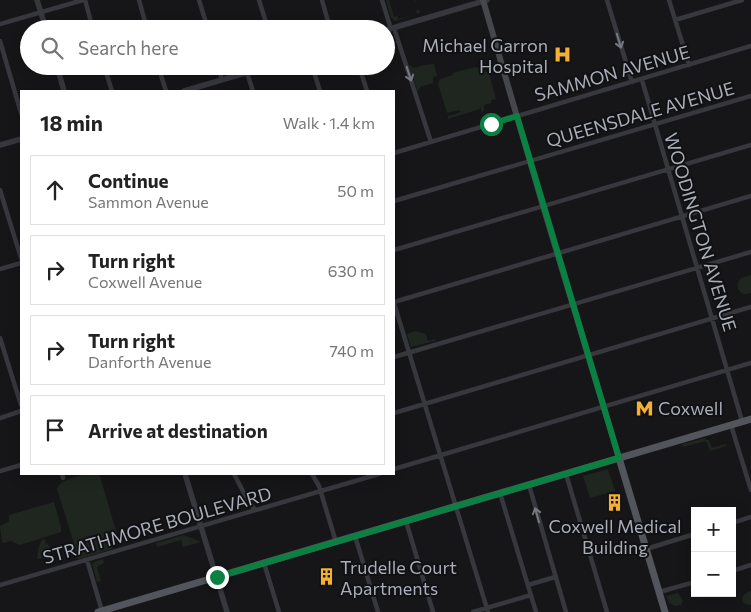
<!DOCTYPE html>
<meta charset="utf-8">
<style>
body{margin:0;font-family:Commissioner,sans-serif;background:#f6f6f6;color:#222}
.controls{position:absolute;right:15px;bottom:15px;display:grid;overflow:hidden;border-radius:0px;box-shadow:0 2px 12px #0003}
.controls button{width:45px;height:45px;display:grid;place-items:center;padding:0;border:0;border-bottom:1px solid #e0e0e0;background:#fff;color:#222;font:25px sans-serif}
.stop{position:absolute;width:15px;height:15px;margin:-11px;border:4px solid #0b8043;border-radius:50%;background:#fff}
.stop.end{background:#0b8043;border-color:#fff;box-shadow:0 1px 5px #0008}
.list{margin:0;padding:0;list-style:none}
h2{display:flex;justify-content:space-between;align-items:center;height:65px;margin:0;padding:0 20px;font-size:21px}
h2 small{font-size:16px;font-weight:400;color:#767676}
.list li{display:grid;grid-template-columns:32px 1fr auto;gap:15px;align-items:center;box-sizing:border-box;height:70px;margin:0 10px 10px;padding:0 10px;border:1px solid #e0e0e0;border-radius:0px}
.list b{display:block;font-size:19px;white-space:nowrap}
.list p{margin:0;font-size:16px;white-space:nowrap;color:#767676}
.list em{font-size:16px;font-style:normal;color:#767676}
.icon{flex:none;width:28px;height:28px;fill:none;stroke:currentColor;stroke-width:2;stroke-linecap:round;stroke-linejoin:round}
.map{position:relative;flex:none;width:751px;height:612px;overflow:hidden}
.search{position:absolute;background:#fff;box-shadow:0 2px 12px #0003;left:20px;top:20px;width:375px;height:55px;display:flex;align-items:center;gap:12px;box-sizing:border-box;padding:0 18px;border-radius:28px;color:#767676;font-size:19px}
.panel{position:absolute;background:#fff;box-shadow:0 2px 12px #0003;left:20px;top:90px;width:375px;height:385px;border-radius:0px}
.map>svg:first-child{display:block}
</style>
<div class="map">
<svg width="751" height="612" viewBox="0 0 751 612">
<rect width="100%" height="100%" fill="#161618"/>
<path fill="#1e261f" d="M386 0H389L394 17 397 16 398 19 417 14 416 11 419 9 417 1 413 2 416 0 417 1 420 13 395 21 391 17Z
M424 65 434 64 437 76 433 77V83L420 87 418 92 409 65 414 68Z
M476 67 489 73 496 99 491 100V103L484 105V110L482 113 480 106V109L448 119V116L461 112 459 110 447 113 438 84 440 79 453 75V73L456 72Z
M751 275V293C745 295 741 294 738 289V282L741 278Z
M415 331 426 334 428 341 435 339V341L411 347 407 334Z
M705 438 706 440H709L712 448 726 444 727 446 710 451 706 441 683 447 682 444Z
M608 469 615 491 590 498 583 476Z
M85 474H97L100 476 118 538 112 549 79 559 76 558 74 549 76 550 57 489C61 479 76 477 85 474Z
M54 502 61 527V532L20 545 11 541 4 543 2 542 0 526 9 521V515Z
M184 535 201 542 183 547 181 540 157 547 156 543Z
M45 539 46 544H48L50 548 53 547 54 550 47 557 37 559 39 546 42 540Z
M103 559 104 563 97 567 101 581 97 582 92 564 94 562Z
M751 591V605L745 604C739 598 744 593 751 591Z
M678 593 683 600 681 605 675 606 669 603 666 596Z"/>
<g fill="none" stroke-linecap="round" stroke-linejoin="round">
<path stroke="#37383d" stroke-width="4.5" d="M85 0 93 29
M139 0 147 29
M199 0 208 29
M259 0 268 29
M322 0 330 29
M382 0 391 29
M607 0 632 82
M669 0 689 65
M675 20 742 0
M0 24 83 0
M394 28 431 142
M0 41 21 113
M104 66 112 91
M158 66 166 91
M218 66 222 80
M312 66 320 91
M359 66 367 91
M247 73 253 91
M642 80 742 421
M394 153 751 46
M0 190 21 258
M394 201 751 96
M394 250 751 145
M0 269 21 263
M394 302 751 196
M394 303 488 612
M0 338 21 405
M394 357 751 252
M394 413 751 307
M0 418 21 411
M731 425 751 490
M394 469 751 363
M0 471 21 465
M62 474 63 478
M234 474 246 497 255 510
M312 474 319 486 336 542
M566 474 607 612
M529 485 566 612
M500 493 536 612
M406 521 433 612
M732 523 751 517
M355 536 378 612
M646 549 695 534
M87 560 102 611
M264 563 279 612
M732 571 751 565
M0 585 379 474
M528 585 555 577
M659 592 695 582
M473 612 531 595"/>
<path stroke="#37383d" stroke-width="5.5" d="M37 0 46 29
M386 30 487 0
M57 66 64 91
M184 91 269 66
M0 145 21 139
M185 474 227 612"/>
<path stroke="#45474d" stroke-width="6" d="M483 0 543 206 619 458"/>
<path stroke="#53555c" stroke-width="7" d="M619 458 665 612
M98 612 751 419"/>
</g>
<defs><path id="oneway-shaft" d="M-6 0H5M1.5-3L5.5 0L1.5 3" fill="none" stroke-width="1.6" stroke-linecap="round" stroke-linejoin="round" transform="scale(1.25)"/></defs>
<g stroke="#757881">
<use href="#oneway-shaft" transform="translate(619 41) rotate(73)"/>
<use href="#oneway-shaft" transform="translate(409 74) rotate(72)"/>
<use href="#oneway-shaft" transform="translate(537 515) rotate(-106)"/>
</g>
<g fill="none" stroke-linecap="round" stroke-linejoin="round">
<path stroke="#0b8043" stroke-width="6" d="M217 577 619 458 517 116 491 124"/>
</g>
<defs>
<symbol id="hospital-bare" viewBox="-9 -9 18 18"><path d="M-5-5h3v3.5h4V-5h3V5h-3V1.5h-4V5h-3Z" fill="#f2b134" stroke="#111113" stroke-width="2.5" paint-order="stroke"/></symbol>
<symbol id="metro-bare" viewBox="-9 -9 18 18"><path d="M-5.5 5V-5H-3L0 0L3-5H5.5V5H3V-.5L0 4L-3-.5V5Z" fill="#f2b134" stroke="#111113" stroke-width="2.5" paint-order="stroke"/></symbol>
<symbol id="building-bare" viewBox="-9 -9 18 18"><path d="M-4-6H4V6H1V3H-1V6H-4ZM-2.5-4.3h1.7v1.8h-1.7ZM.8-4.3h1.7v1.8H.8ZM-2.5-1h1.7V.8h-1.7ZM.8-1h1.7V.8H.8Z" fill="#f2b134" stroke="#111113" stroke-width="2.5" paint-order="stroke"/></symbol>
</defs>
<g fill-rule="evenodd">
<use href="#hospital-bare" x="550" y="42" width="25" height="25"/>
<use href="#metro-bare" x="632" y="396" width="25" height="25"/>
<use href="#building-bare" x="602" y="490" width="25" height="25"/>
<use href="#building-bare" x="314" y="564" width="25" height="25"/>
</g>
<g text-anchor="middle" dominant-baseline="central" stroke-width="4" stroke-linejoin="round" paint-order="stroke">
<g font-size="18" fill="#a8adb8" stroke="#111113" text-anchor="start">
<text x="548" y="45" text-anchor="end">Michael Garron<tspan x="548" dy="21">Hospital</tspan></text>
<text x="658" y="408">Coxwell</text>
<text x="615" y="526" text-anchor="middle">Coxwell Medical<tspan x="615" dy="21">Building</tspan></text>
<text x="340" y="567">Trudelle Court<tspan x="340" dy="21">Apartments</tspan></text>
</g>
<g font-size="18" fill="#a8adb8" stroke="#111113">
<text transform="translate(612 73) rotate(-16)">SAMMON AVENUE</text>
<text transform="translate(640 114) rotate(-16)">QUEENSDALE AVENUE</text>
<text transform="translate(701 232) rotate(73)">WOODINGTON AVENUE</text>
<text transform="translate(157 525) rotate(-16)">STRATHMORE BOULEVARD</text>
</g>
</g>
</svg>
<div class="controls">
<button>+</button>
<button>−</button>
</div>
<div class="stop" style="left:491px;top:124px"></div>
<div class="stop end" style="left:217px;top:577px"></div>
<div class="search"><svg class="icon" aria-label="search" viewBox="0 0 24 24"><circle cx="10" cy="10" r="6"/><path d="M15 15l6 6"/></svg>Search here</div>
<section class="panel">
<h2>18 min<small>Walk · 1.4 km</small></h2>
<ul class="list">
<li><svg class="icon" aria-label="ahead" viewBox="0 0 24 24"><path d="M12 20V5M6 11l6-6 6 6"/></svg><div><b>Continue</b><p>Sammon Avenue</p></div><em>50 m</em></li>
<li><svg class="icon" aria-label="right" viewBox="0 0 24 24"><path d="M7 20v-9h11M14 6l5 5-5 5"/></svg><div><b>Turn right</b><p>Coxwell Avenue</p></div><em>630 m</em></li>
<li><svg class="icon" aria-label="right" viewBox="0 0 24 24"><path d="M7 20v-9h11M14 6l5 5-5 5"/></svg><div><b>Turn right</b><p>Danforth Avenue</p></div><em>740 m</em></li>
<li><svg class="icon" aria-label="arrive" viewBox="0 0 24 24"><path d="M6 21V4h12l-3 4 3 4H6"/></svg><div><b>Arrive at destination</b></div></li>
</ul>
</section>
</div>
